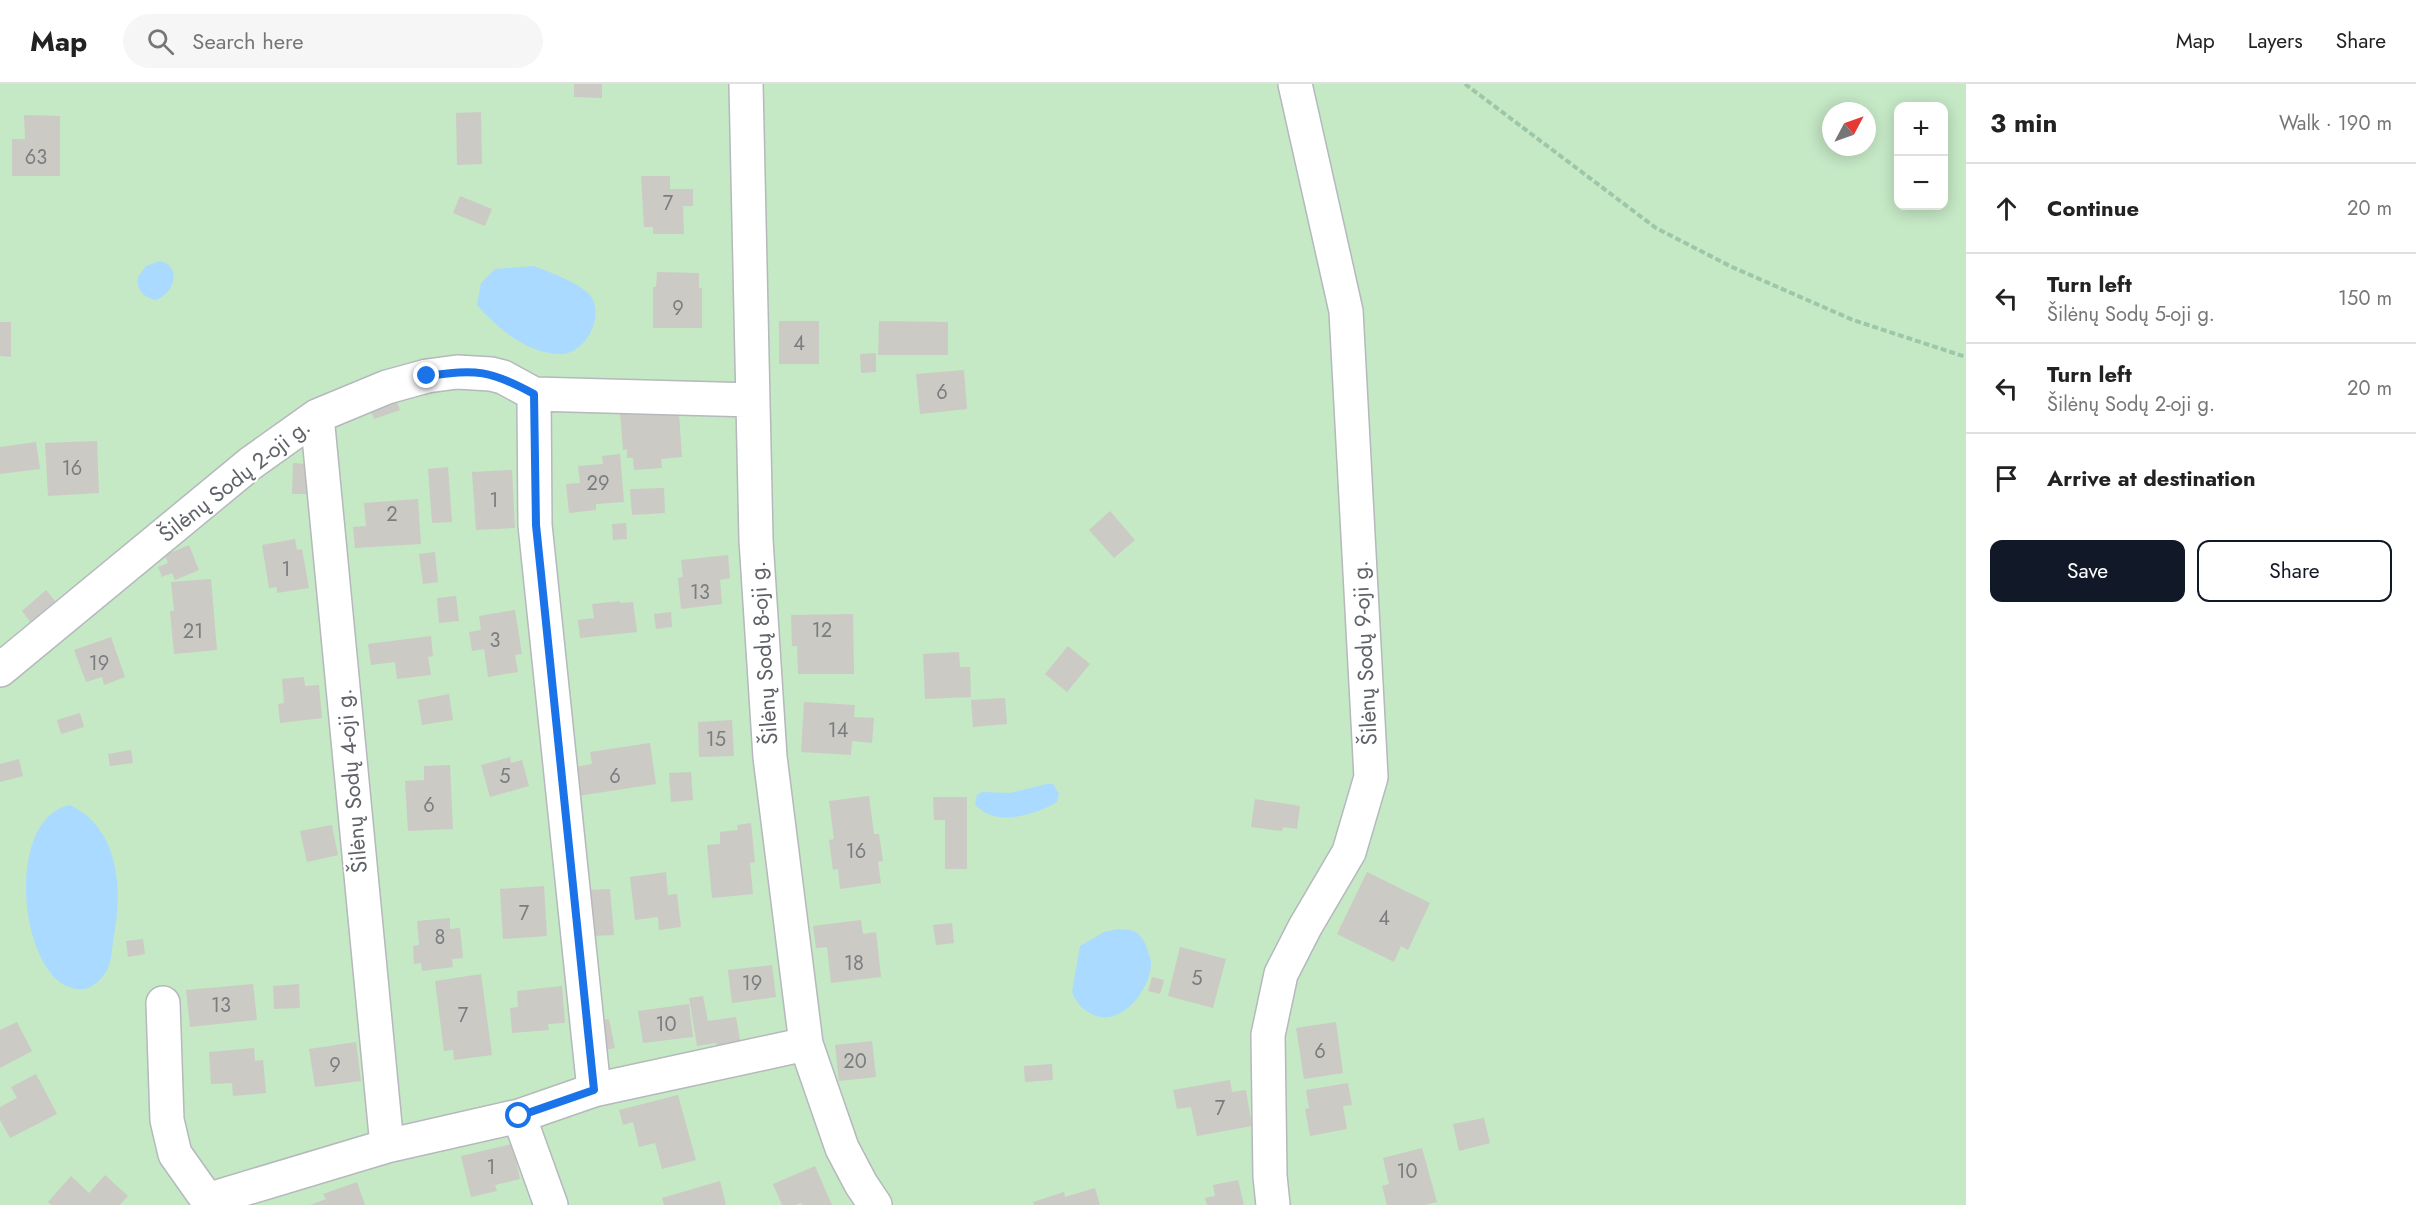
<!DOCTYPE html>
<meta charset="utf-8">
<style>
body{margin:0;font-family:Jost,sans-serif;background:#f6f6f6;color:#222}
.controls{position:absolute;right:18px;top:18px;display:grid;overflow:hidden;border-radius:12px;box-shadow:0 3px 15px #0003}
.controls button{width:54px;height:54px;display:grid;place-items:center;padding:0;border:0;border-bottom:2px solid #e0e0e0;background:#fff;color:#222;font:30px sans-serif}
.compass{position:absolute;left:1822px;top:18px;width:54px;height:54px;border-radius:50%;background:#fff;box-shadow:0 3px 15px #0003;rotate:49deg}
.stop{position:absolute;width:18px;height:18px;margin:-14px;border:4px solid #1a73e8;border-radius:50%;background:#fff}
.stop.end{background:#1a73e8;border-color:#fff;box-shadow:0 2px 6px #0008}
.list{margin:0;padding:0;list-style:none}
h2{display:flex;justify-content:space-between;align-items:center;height:78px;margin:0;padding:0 24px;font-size:26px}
h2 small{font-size:20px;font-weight:400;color:#767676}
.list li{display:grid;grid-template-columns:39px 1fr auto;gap:18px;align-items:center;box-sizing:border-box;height:90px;padding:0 24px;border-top:2px solid #e0e0e0}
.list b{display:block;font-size:22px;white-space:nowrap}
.list p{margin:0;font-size:20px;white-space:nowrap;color:#767676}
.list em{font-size:20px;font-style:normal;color:#767676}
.actions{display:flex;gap:12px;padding:18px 24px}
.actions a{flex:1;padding:14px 0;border:2px solid #111827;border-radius:12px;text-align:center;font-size:21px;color:#111827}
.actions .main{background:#111827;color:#fff}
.icon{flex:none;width:33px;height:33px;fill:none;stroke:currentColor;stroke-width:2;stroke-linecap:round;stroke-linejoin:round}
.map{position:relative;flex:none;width:1966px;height:1121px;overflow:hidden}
header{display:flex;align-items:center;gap:36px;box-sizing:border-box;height:84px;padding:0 30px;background:#fff;border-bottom:2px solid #e0e0e0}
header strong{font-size:28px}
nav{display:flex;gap:33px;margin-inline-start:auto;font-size:21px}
.search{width:420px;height:54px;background:#f6f6f6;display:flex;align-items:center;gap:15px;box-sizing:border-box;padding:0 21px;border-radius:33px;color:#767676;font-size:22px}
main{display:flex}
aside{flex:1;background:#fff}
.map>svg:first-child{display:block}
</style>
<header>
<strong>Map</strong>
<div class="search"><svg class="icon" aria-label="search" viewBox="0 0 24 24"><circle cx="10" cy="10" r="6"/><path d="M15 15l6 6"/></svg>Search here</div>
<nav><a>Map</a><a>Layers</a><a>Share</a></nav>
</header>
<main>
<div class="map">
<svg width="1966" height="1121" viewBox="0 0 1966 1121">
<rect width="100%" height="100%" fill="#f1efe8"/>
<path fill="#c5e8c5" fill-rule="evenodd" d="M0 0H1966V1121H0ZM1898 22H1944V122H1898ZM1831 27H1867V63H1831Z"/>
<path fill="#aadaff" d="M160 177C183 183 174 211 155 216 143 212 136 206 138 193L146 182Z
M534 182C551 189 575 197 588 209 607 228 587 268 563 270 529 271 498 245 477 221L481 199 495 185Z
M1047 700H1053L1059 710 1057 718C1035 731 994 744 975 720L977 711 982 708 1010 709Z
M70 721C121 746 123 808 113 857 112 866 111 877 108 884 104 893 94 903 85 905 20 913 0 734 70 721Z
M1119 845C1123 846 1129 845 1133 847 1141 850 1144 857 1147 864 1148 869 1151 874 1151 878 1152 905 1119 947 1090 929 1081 924 1076 918 1072 908L1080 862 1104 848Z"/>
<path fill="#cccac5" d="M574 0H602V14L574 13Z
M481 28 482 80 457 81 456 29Z
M24 31 60 32V92H12V55H25Z
M641 92H670V105H693V122H683L684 150H653V143H644Z
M460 112 492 125 485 142 453 129Z
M657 188 699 189V204H702V244H653V203H656Z
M779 237H819V280H779Z
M879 237 948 238V271H878Z
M0 238H11V273L0 272Z
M876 269V288L861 289 860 270Z
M964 286 967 325 920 330 916 290Z
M395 313 400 326 374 335 369 322Z
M631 327V331L679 330 682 373 661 375 662 384 634 386 633 374H627V365L623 366 620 328Z
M97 357 99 409 48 412 45 359Z
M36 358 40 385 0 390V363Z
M620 370 624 418 596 420V426L569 429 566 400 580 399 578 382 603 380 602 372Z
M293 379 308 380 307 410H292Z
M448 383 452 438 432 439 428 385Z
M512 386 515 444 476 446 472 388Z
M664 404 665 429 632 431 630 405Z
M418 415 421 460 355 464 353 443 366 442 364 419Z
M1110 427 1135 456 1114 474 1089 446Z
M626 439 627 455 613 456 612 440Z
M295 455 297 466 302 465 309 504 277 509V503L269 504 262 461Z
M189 461 199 486 175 496 172 489 162 493 158 483 168 479 165 471Z
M435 468 438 498 423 500 419 470Z
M728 471 730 494 720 496 722 520 681 525 678 494 683 493 681 476Z
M211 495 217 566 174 570 170 527H174L171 498Z
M46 506 56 518 31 539 22 527Z
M456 512 459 537 439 539 437 514Z
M620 517V519L633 518 637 548 580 554 578 536 594 534 592 520Z
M515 526 522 570 515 571 518 588 488 593 484 565 472 567 469 548 481 546 479 532Z
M671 528 672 543 656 545 654 530Z
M853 530 854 590H798L797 562H792L791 531Z
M431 552 433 572 428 573 431 591 397 595 395 578 371 581 368 560Z
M111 553 125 593 104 601 102 593 86 598 74 566Z
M1068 562 1090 580 1067 608 1045 590Z
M959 568 960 583H970L971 613 925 615 923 570Z
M304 593 305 602 319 601 322 634 280 639 278 620 284 619 282 595Z
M449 610 453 636 422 641 418 616Z
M1005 614 1007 640 973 643 971 616Z
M804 618 855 621 854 633 874 634 872 659 852 657 851 671 801 668Z
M80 629 84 643 61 650 57 636Z
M732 636 734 672 699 673 698 638Z
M650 659 656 700 578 712 574 683 592 680 590 668Z
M131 666 133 679 110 682 108 670Z
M510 673 511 679 522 676 529 702 490 713 481 681Z
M19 675 23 692 0 698V680Z
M450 681 453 745 408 747 405 697 424 696V682Z
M691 688 693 716 671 718 669 689Z
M869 712 874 750H879L883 777 878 778 881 799 840 805 838 785 833 786 829 756 834 755 829 717Z
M933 713H967V785H945V736H934Z
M1255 715 1300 722 1297 745 1283 743 1282 747 1251 743Z
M751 739 755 778 750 779 753 810 712 814 707 761 720 760V748L738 746 737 741Z
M332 741 338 771 307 778 300 747Z
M666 788 668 811 677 810 681 843 659 846 658 833 635 836 630 793Z
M1367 788 1430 819 1408 866 1401 862 1394 878 1337 850Z
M544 802 547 852 503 855 500 805Z
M610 805 614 851 593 852 589 806Z
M450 834V845L460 844 463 874 452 875 453 883 422 887 421 879 414 880 413 862 419 861 417 837Z
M861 836 863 850 876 848 881 893 831 899 827 863 816 864 813 842Z
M952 839 954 859 936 861 933 841Z
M143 855 145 870 128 873 126 857Z
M1180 863 1226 875 1213 924 1168 912Z
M772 881 776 913 732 919 728 886Z
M481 890 492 971 454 976 453 966 444 967 435 897Z
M1152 893 1164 896 1160 910 1148 907Z
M253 900 257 936 190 943 186 906Z
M299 900 300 924 274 925 273 902Z
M562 902 565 939 548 940 549 946 512 949 510 924 518 923 517 907Z
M703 912 708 937 736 933 741 962 717 966 716 959 697 962 689 914Z
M689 920 693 953 643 959 638 927Z
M609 935 615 964 599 967 593 937Z
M17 938 32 967 0 984V946Z
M1336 938 1343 989 1304 995 1296 944Z
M872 957 876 993 839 997 835 961Z
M356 958 361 997 315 1003 309 965Z
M254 964 255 977 263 976 266 1009 233 1012 232 999 211 1000 209 968Z
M1052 980 1053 996 1025 998 1024 982Z
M36 990 57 1030 10 1054 0 1036V1023L17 1014 11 1003Z
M1230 996 1232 1008 1246 1006 1252 1042 1197 1052 1191 1023 1177 1025 1173 1006Z
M1348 999 1352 1021 1343 1022 1347 1045 1310 1052 1305 1025 1309 1024 1306 1006Z
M678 1011 696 1076 662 1085 655 1059 639 1063 633 1038 623 1041 619 1026Z
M1484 1034 1490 1059 1459 1067 1453 1040Z
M512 1060 520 1095 495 1101 497 1107 471 1113 461 1072Z
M1422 1064 1437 1118 1426 1121H1387L1382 1102 1389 1100 1383 1074Z
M815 1082 832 1121H802L801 1119 796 1121H782L773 1100Z
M105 1091 128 1112 120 1121H51L48 1118 71 1092 89 1109Z
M1238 1096 1244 1121H1207L1205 1114 1215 1112 1213 1101Z
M720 1097 726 1121H664L662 1114Z
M357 1098 365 1121H310L326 1115 323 1110Z
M1095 1104 1100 1121H1034L1033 1118 1064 1108 1065 1113Z"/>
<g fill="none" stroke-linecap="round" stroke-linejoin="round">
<defs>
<path id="minor" d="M746 0 756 456 770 673 806 960 842 1064 861 1100 875 1121
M534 310 535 441 594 1006
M317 332 387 1062
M0 586 251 379 317 332 387 303 427 292 457 288 491 290 503 293 534 310 753 316
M163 919 167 1036 175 1070 211 1121
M519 1032 551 1121
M207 1116 387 1062 519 1032 594 1006 806 960
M1273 1121 1270 1092 1268 951 1281 890 1305 843 1349 768 1371 693 1346 227 1295 0"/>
</defs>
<use href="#minor" stroke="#b5b8bc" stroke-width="36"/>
<path stroke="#9cc7a9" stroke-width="4" stroke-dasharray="6 3" stroke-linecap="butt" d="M1465 0 1656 144 1732 183 1853 236 1966 273"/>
<use href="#minor" stroke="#fff" stroke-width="33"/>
</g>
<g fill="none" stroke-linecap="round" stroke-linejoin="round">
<path stroke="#1a73e8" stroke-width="8" d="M427 292C477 285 490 286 534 310L536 441 594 1006 519 1032"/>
</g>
<g text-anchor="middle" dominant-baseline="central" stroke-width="4.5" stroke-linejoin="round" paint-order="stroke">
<g font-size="20" fill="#7a7d7f">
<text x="36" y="73">63</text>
<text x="668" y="119">7</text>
<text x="678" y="224">9</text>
<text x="799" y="259">4</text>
<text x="942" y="308">6</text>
<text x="72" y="384">16</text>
<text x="598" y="399">29</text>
<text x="494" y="416">1</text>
<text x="392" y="430">2</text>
<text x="286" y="485">1</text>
<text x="700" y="508">13</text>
<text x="822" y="546">12</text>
<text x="193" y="547">21</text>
<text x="495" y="556">3</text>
<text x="99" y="579">19</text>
<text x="838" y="646">14</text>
<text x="716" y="655">15</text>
<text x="505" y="692">5</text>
<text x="615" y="692">6</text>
<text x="429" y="721">6</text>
<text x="856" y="767">16</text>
<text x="524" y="829">7</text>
<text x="1384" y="834">4</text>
<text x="440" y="853">8</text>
<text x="854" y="879">18</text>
<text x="1197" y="894">5</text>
<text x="752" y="899">19</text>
<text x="221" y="921">13</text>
<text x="463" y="931">7</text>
<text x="666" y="940">10</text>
<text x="1320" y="967">6</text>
<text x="855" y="977">20</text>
<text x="335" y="981">9</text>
<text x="1220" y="1024">7</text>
<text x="491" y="1083">1</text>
<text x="1407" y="1087">10</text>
</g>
<g font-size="22" fill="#5f6368" stroke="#fff">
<text transform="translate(234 396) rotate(-38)">Šilėnų Sodų 2-oji g.</text>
<text transform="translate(763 569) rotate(-94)">Šilėnų Sodų 8-oji g.</text>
<text transform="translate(1364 569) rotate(-93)">Šilėnų Sodų 9-oji g.</text>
<text transform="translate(351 697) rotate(-95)">Šilėnų Sodų 4-oji g.</text>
</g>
</g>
</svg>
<div class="controls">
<button>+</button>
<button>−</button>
</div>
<svg class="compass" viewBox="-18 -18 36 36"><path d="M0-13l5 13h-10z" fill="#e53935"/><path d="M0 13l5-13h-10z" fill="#767676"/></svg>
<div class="stop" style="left:519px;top:1032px"></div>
<div class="stop end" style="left:427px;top:292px"></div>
</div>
<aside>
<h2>3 min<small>Walk · 190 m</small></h2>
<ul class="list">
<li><svg class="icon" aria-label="ahead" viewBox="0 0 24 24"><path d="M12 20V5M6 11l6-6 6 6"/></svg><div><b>Continue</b></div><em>20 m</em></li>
<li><svg class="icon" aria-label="left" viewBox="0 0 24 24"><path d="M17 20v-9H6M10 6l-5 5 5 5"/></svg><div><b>Turn left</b><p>Šilėnų Sodų 5-oji g.</p></div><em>150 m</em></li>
<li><svg class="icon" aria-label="left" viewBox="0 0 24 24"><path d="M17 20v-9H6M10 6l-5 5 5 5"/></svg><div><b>Turn left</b><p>Šilėnų Sodų 2-oji g.</p></div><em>20 m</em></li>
<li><svg class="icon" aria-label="arrive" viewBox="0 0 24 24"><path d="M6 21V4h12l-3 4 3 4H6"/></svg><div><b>Arrive at destination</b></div></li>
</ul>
<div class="actions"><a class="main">Save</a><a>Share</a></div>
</aside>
</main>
